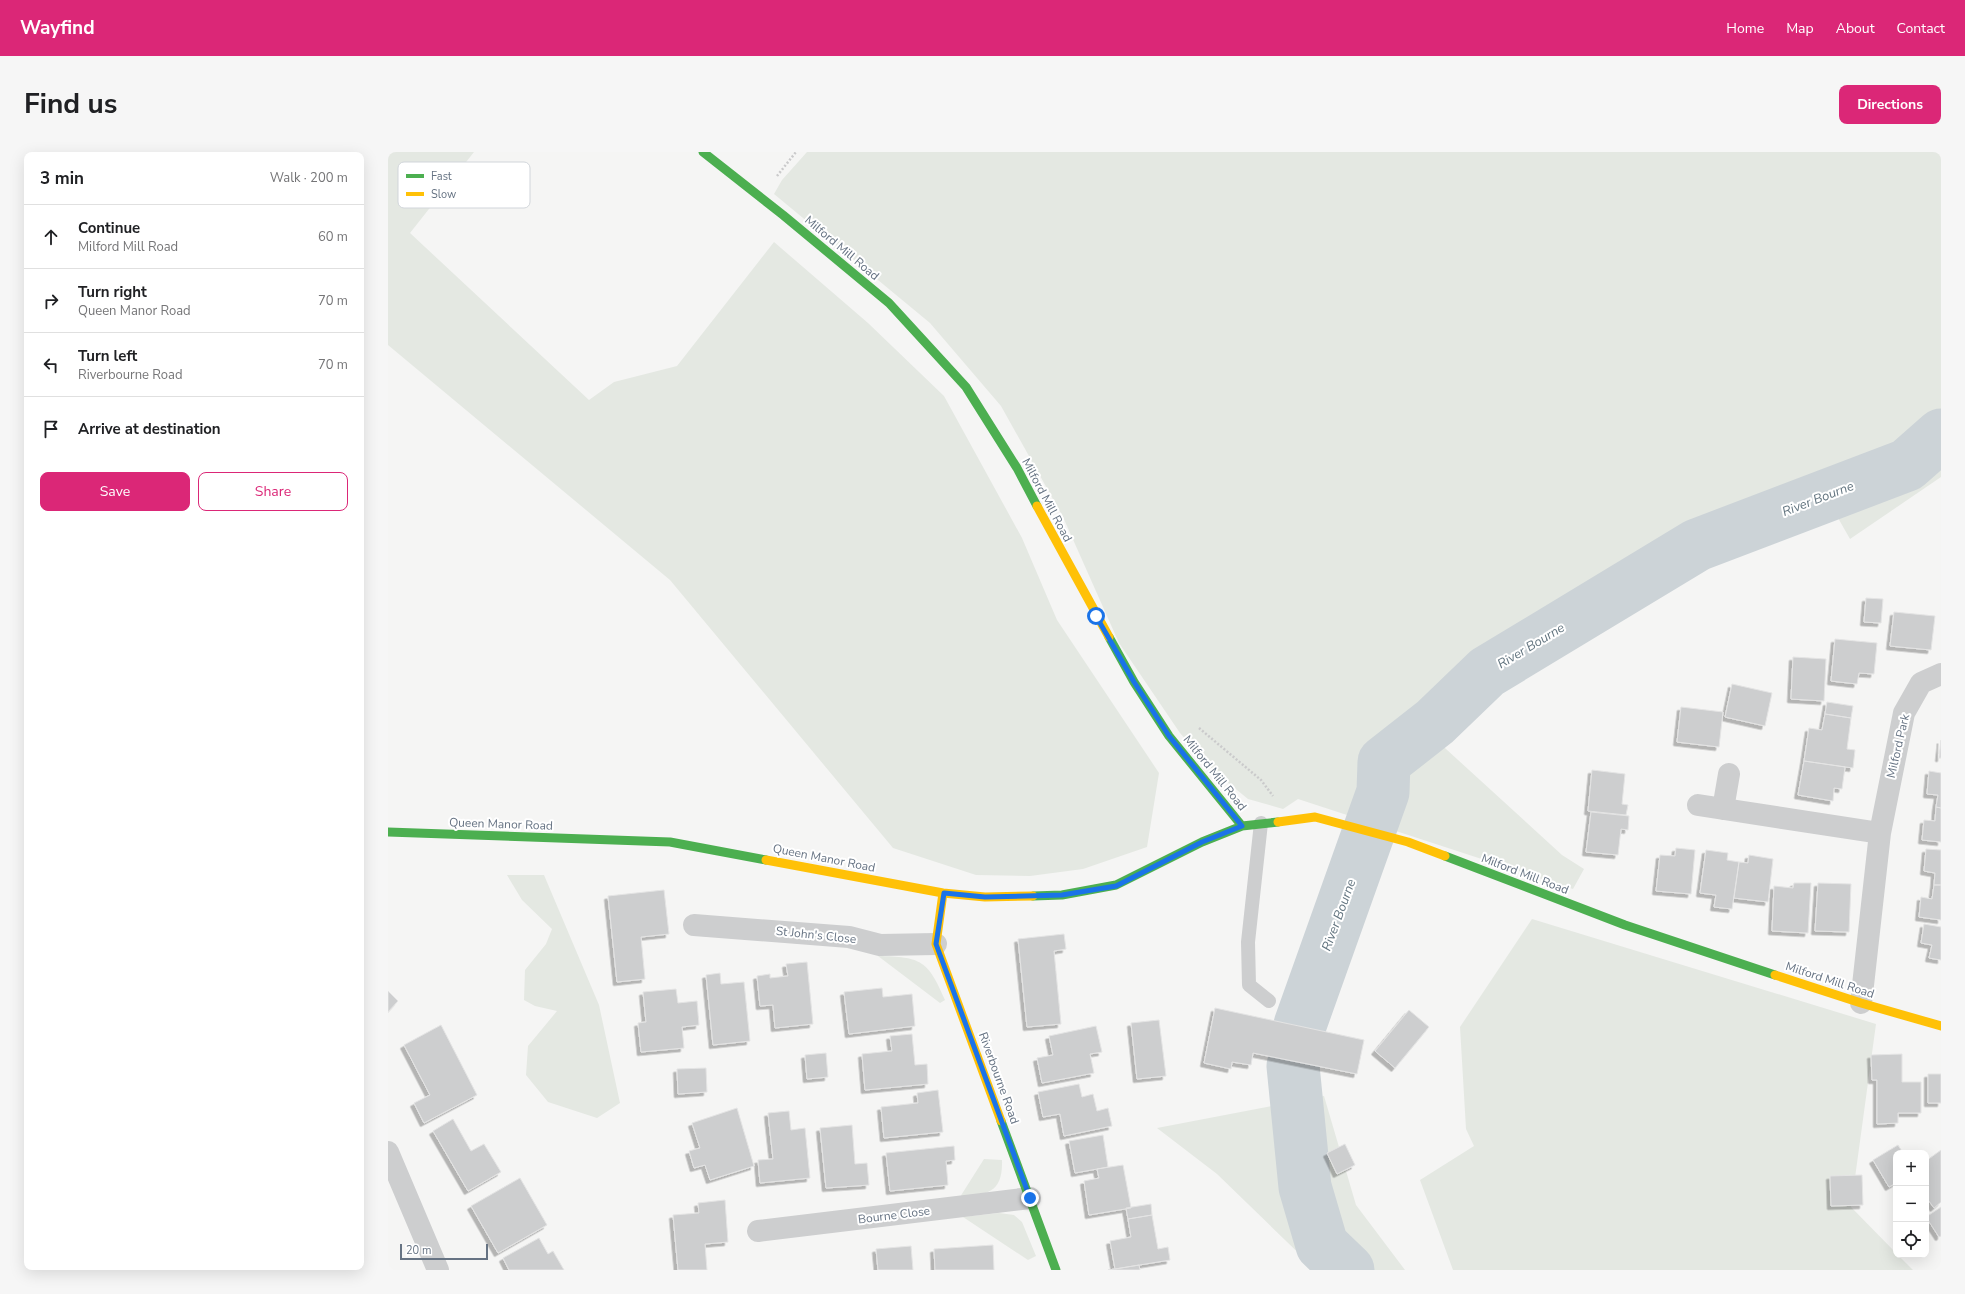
<!DOCTYPE html>
<meta charset="utf-8">
<style>
body{margin:0;font-family:"Nunito Sans",sans-serif;background:#f6f6f6;color:#202124}
.controls{position:absolute;right:12px;bottom:12px;display:grid;overflow:hidden;border-radius:8px;box-shadow:0 4px 16px #0002}
.controls button{width:36px;height:36px;display:grid;place-items:center;padding:0;border:0;border-bottom:1px solid #e0e0e0;background:#fff;color:#202124;font:20px sans-serif}
.scale{position:absolute;left:12px;bottom:10px;width:88px;box-sizing:border-box;padding-left:4px;border:2px solid #667383;border-top:0;font-size:11px;line-height:14px;white-space:nowrap;color:#667383;-webkit-text-stroke:3px #fff;paint-order:stroke}
.stop{position:absolute;width:12px;height:12px;margin:-9px;border:3px solid #1a73e8;border-radius:50%;background:#fff}
.stop.end{background:#1a73e8;border-color:#fff;box-shadow:0 1px 4px #0008}
.list{margin:0;padding:0;list-style:none}
h2{display:flex;justify-content:space-between;align-items:center;height:52px;margin:0;padding:0 16px;font-size:17px}
h2 small{font-size:13px;font-weight:400;color:#757577}
.list li{display:grid;grid-template-columns:26px 1fr auto;gap:12px;align-items:center;box-sizing:border-box;height:64px;padding:0 16px;border-top:1px solid #e0e0e0}
.list b{display:block;font-size:15px;white-space:nowrap}
.list p{margin:0;font-size:13px;white-space:nowrap;color:#757577}
.list em{font-size:13px;font-style:normal;color:#757577}
.actions{display:flex;gap:8px;padding:12px 16px}
.actions a{flex:1;padding:9px 0;border:1px solid #db2777;border-radius:8px;text-align:center;font-size:14px;color:#db2777}
.actions .main{background:#db2777;color:#fff}
.icon{flex:none;width:22px;height:22px;fill:none;stroke:currentColor;stroke-width:2;stroke-linecap:round;stroke-linejoin:round}
.map{position:relative;flex:none;width:1553px;height:1118px;overflow:hidden;border-radius:8px}
header{display:flex;align-items:center;gap:24px;box-sizing:border-box;height:56px;padding:0 20px;background:#db2777;color:#fff}
header strong{font-size:19px}
nav{display:flex;gap:22px;margin-inline-start:auto;font-size:14px}
.intro{display:flex;align-items:center;justify-content:space-between;box-sizing:border-box;height:96px;padding:0 24px}
h1{margin:0;font-size:28px}
.button{padding:10px 18px;border-radius:8px;background:#db2777;color:#fff;font-size:14px;font-weight:700}
main{display:flex;gap:24px;padding:0 24px}
aside{flex:1;background:#fff;border-radius:8px;box-shadow:0 4px 16px #0002}
.map>svg:first-child{display:block}
</style>
<header>
<strong>Wayfind</strong>
<nav><a>Home</a><a>Map</a><a>About</a><a>Contact</a></nav>
</header>
<div class="intro"><h1>Find us</h1><a class="button">Directions</a></div>
<main>
<aside>
<h2>3 min<small>Walk · 200 m</small></h2>
<ul class="list">
<li><svg class="icon" aria-label="ahead" viewBox="0 0 24 24"><path d="M12 20V5M6 11l6-6 6 6"/></svg><div><b>Continue</b><p>Milford Mill Road</p></div><em>60 m</em></li>
<li><svg class="icon" aria-label="right" viewBox="0 0 24 24"><path d="M7 20v-9h11M14 6l5 5-5 5"/></svg><div><b>Turn right</b><p>Queen Manor Road</p></div><em>70 m</em></li>
<li><svg class="icon" aria-label="left" viewBox="0 0 24 24"><path d="M17 20v-9H6M10 6l-5 5 5 5"/></svg><div><b>Turn left</b><p>Riverbourne Road</p></div><em>70 m</em></li>
<li><svg class="icon" aria-label="arrive" viewBox="0 0 24 24"><path d="M6 21V4h12l-3 4 3 4H6"/></svg><div><b>Arrive at destination</b></div></li>
</ul>
<div class="actions"><a class="main">Save</a><a>Share</a></div>
</aside>
<div class="map">
<svg width="1553" height="1118" viewBox="0 0 1553 1118">
<defs>
<filter id="shadow"><feDropShadow dx="-3.5" dy="3.5" stdDeviation="0" flood-color="#0004"/></filter>
</defs>
<rect width="100%" height="100%" fill="#f5f5f4"/>
<path fill="#e4e8e2" d="M0 0H86L22 81 201 248 226 230 289 214 386 90 480 171 556 244 634 386 669 468 771 621 759 695 695 717 642 724 588 723 505 696 282 428 0 193Z
M419 0H1553V325L1462 387 1429 329 1231 417 1023 565 1174 703 1196 717 1185 737 910 647 895 657 860 647 827 620 792 581 731 491 675 365 613 254 542 171 386 42 394 28Z
M119 723H156L211 853 232 951 209 966 160 950 138 923 140 894 169 859 147 854 136 848 137 818 158 792 164 777 134 748Z
M1144 767 1488 872 1463 1055 1508 1101V1103H1510L1525 1118H1065L1032 1028 1086 994 1078 977 1072 875Z
M490 804C533 805 540 808 557 848L552 851Z
M936 944 968 1053 1017 1118H928L829 1022 769 976Z
M596 1007 614 1008C615 1040 600 1043 572 1045Z
M611 1061 626 1063 634 1070 648 1104 640 1108 575 1065Z"/>
<g fill="none" stroke-linecap="round" stroke-linejoin="round">
<path stroke="#ccd3d7" stroke-width="53" d="M912 873 995 640 996 610 1047 570 1099 520 1309 393 1519 313 1553 283
M905 914 917 1035 934 1093 960 1118"/>
</g>
<path fill="#cdcecf" stroke="#e4e4e4" filter="url(#shadow)" d="M1478 446 1495 447 1493 471 1476 470Z
M1506 460 1547 464 1543 498 1502 494Z
M1447 487 1489 491 1486 522 1471 521 1469 532 1443 529Z
M1405 505 1438 507 1436 549 1403 547Z
M1344 532 1384 541 1377 574 1337 565Z
M1439 550 1465 554 1463 566 1437 562Z
M1293 555 1335 560 1331 595 1289 590Z
M1437 562 1463 566 1459 597 1467 598 1465 616 1416 609 1421 576 1434 578Z
M1553 588V606H1551Z
M1416 609 1457 615 1454 637 1446 636 1445 649 1410 643Z
M1204 618 1237 622 1234 652 1240 653 1238 663 1200 659Z
M1541 619 1553 621V656L1548 655 1550 643 1539 642Z
M1548 655 1553 656V690L1534 688 1536 668 1547 669Z
M1203 660 1241 664 1240 678 1233 677 1230 703 1198 700Z
M1288 696 1307 698 1303 742 1268 739 1272 703 1287 704Z
M1538 697 1553 698V733H1546L1547 721 1536 719Z
M1318 698 1340 701 1339 708 1351 710 1344 757 1326 755 1328 743 1312 741Z
M1361 703 1385 707 1380 750 1346 746 1351 710 1360 711Z
M1406 731H1423L1420 781 1384 779 1386 734 1405 736Z
M1430 731 1463 732 1461 780 1427 779Z
M1546 733H1553V768L1531 765 1533 745 1544 747Z
M276 738 281 782 253 785 257 827 229 830 220 744Z
M1536 772 1553 775V808L1541 806 1544 793 1533 791Z
M676 782 678 797 666 799 673 872 639 875 630 787Z
M419 810 425 872 387 876 385 853 372 854 369 824 382 822V826L400 824 398 812Z
M332 821 333 832 356 830 362 889 325 893 318 823Z
M494 836 495 845 524 842 527 874 461 882 456 840Z
M288 837 290 851 309 849 311 873 294 875 296 896 253 900 250 871 258 870 255 840Z
M0 839 10 849 0 860Z
M827 856 976 888 969 922 865 901 863 913 844 910 843 917 816 911Z
M1021 858 1041 875 1007 916 987 899Z
M771 868 778 924 749 927 743 871Z
M53 873 89 943 36 971 26 951 42 943 16 893Z
M708 874 714 900 702 902 706 921 654 931 649 906 665 903 661 884Z
M524 882 527 913 539 912 540 932 477 938 474 902 504 899 502 884Z
M438 901 440 925 419 927 417 903Z
M1514 902V930H1533V961H1510V971L1489 972V928H1484L1483 903Z
M318 916 319 940 290 942 289 917Z
M1540 922H1553V951H1540Z
M691 932 694 945 705 942 709 959 720 956 724 974 676 984 672 962 655 965 650 940Z
M550 938 555 980 496 986 493 955 530 951 529 941Z
M349 956 366 1014 322 1028 317 1013 306 1016 301 999 312 996 304 971Z
M401 959 403 978 417 976 422 1026 372 1031 370 1008 385 1007 380 961Z
M65 967 83 999 96 992 113 1020 80 1039 45 979Z
M464 973 467 1012 479 1011 481 1033 438 1036 432 976Z
M715 983 720 1015 687 1021 681 989Z
M957 992 967 1013 949 1022 939 1001Z
M1510 993 1515 1001H1508V1031L1501 1035 1485 1008Z
M566 994 567 1008 558 1009 560 1033 502 1039 498 1001Z
M1553 998V1050L1546 1056 1538 1045V1035L1541 1033 1538 1028V1009Z
M735 1013 743 1056 701 1063 696 1029 711 1026 709 1017Z
M1474 1023 1475 1053 1443 1054 1442 1024Z
M132 1026 159 1073 110 1101 83 1054Z
M337 1048 340 1090 317 1092 319 1118H290L285 1063 311 1061 310 1051Z
M763 1052 764 1063 740 1067 738 1056Z
M1553 1055V1084L1551 1085 1538 1065Z
M764 1063 770 1097 780 1095 782 1108 727 1117 722 1089 743 1085 740 1067Z
M151 1086 160 1102 165 1099 176 1118H121L115 1106Z
M605 1093 606 1118H547L546 1097Z
M523 1094 525 1118H490L488 1097Z
M751 1113 752 1118H720L727 1117Z"/>
<g fill="none" stroke-linecap="round" stroke-linejoin="round">
<path stroke="#cacacb" stroke-width="2.5" stroke-dasharray="2 2" stroke-linecap="butt" d="M389 24 408 0
M811 576 873 628 885 644"/>
<path stroke="#cdcecf" stroke-width="14" d="M873 671 860 790 861 833 881 849"/>
<path stroke="#cdcecf" stroke-width="22" d="M1310 653 1492 681
M1335 657 1341 622
M306 773 461 785 492 793 548 792
M1473 851 1492 681 1516 561 1533 531 1553 522
M0 1000 50 1118
M370 1079 642 1046"/>
<path stroke="#4caf50" stroke-width="9" d="M315 0 395 63 501 151 578 235 629 316 649 354
M721 485 746 530 781 584 854 674
M0 680 282 690 378 708
M1057 704 1237 773 1387 823
M645 744 674 743 728 733 814 690 854 674 890 670
M613 969 668 1118"/>
<path stroke="#ffc107" stroke-width="9" d="M649 354 721 485
M890 670 927 665 1020 690 1057 704
M378 708 555 741 597 745 645 744
M555 741 548 792 613 969
M1387 823 1473 851 1553 874"/>
</g>
<g fill="none" stroke-linecap="round" stroke-linejoin="round">
<path stroke="#1a73e8" stroke-width="5" d="M642 1046 548 792 556 741 597 745 674 743 728 734 814 690 854 674 781 584 746 530 708 464"/>
</g>
<g text-anchor="middle" dominant-baseline="central" stroke-width="4" stroke-linejoin="round" paint-order="stroke">
<g font-size="12" fill="#667383" stroke="#fff">
<text transform="translate(454 96) rotate(40)">Milford Mill Road</text>
<text transform="translate(659 348) rotate(62)">Milford Mill Road</text>
<text transform="translate(1510 594) rotate(-77)">Milford Park</text>
<text transform="translate(827 621) rotate(51)">Milford Mill Road</text>
<text transform="translate(113 672) rotate(2)">Queen Manor Road</text>
<text transform="translate(436 706) rotate(11)">Queen Manor Road</text>
<text transform="translate(1137 722) rotate(21)">Milford Mill Road</text>
<text transform="translate(428 783) rotate(6)">St John's Close</text>
<text transform="translate(1442 828) rotate(18)">Milford Mill Road</text>
<text transform="translate(611 926) rotate(70)">Riverbourne Road</text>
<text transform="translate(506 1063) rotate(-7)">Bourne Close</text>
</g>
<g font-size="13" font-style="italic" fill="#62747f" stroke="#fff">
<text transform="translate(1430 347) rotate(-21)">River Bourne</text>
<text transform="translate(1143 494) rotate(-31)">River Bourne</text>
<text transform="translate(951 763) rotate(-70)">River Bourne</text>
</g>
</g>
<rect x="10" y="10" width="132" height="46" rx="6" fill="#fff" stroke="#d1d5da" stroke-width="1"/>
<rect x="18" y="22" width="18" height="4" fill="#4caf50"/>
<rect x="18" y="40" width="18" height="4" fill="#ffc107"/>
<g font-size="11" fill="#667383">
<text x="43" y="28">Fast</text>
<text x="43" y="46">Slow</text>
</g>
</svg>
<div class="controls">
<button>+</button>
<button>−</button>
<button><svg class="icon" aria-label="locate" viewBox="0 0 24 24"><circle cx="12" cy="12" r="6"/><path d="M12 2v4M12 18v4M2 12h4M18 12h4"/></svg></button>
</div>
<div class="scale">20 m</div>
<div class="stop" style="left:708px;top:464px"></div>
<div class="stop end" style="left:642px;top:1046px"></div>
</div>
</main>
